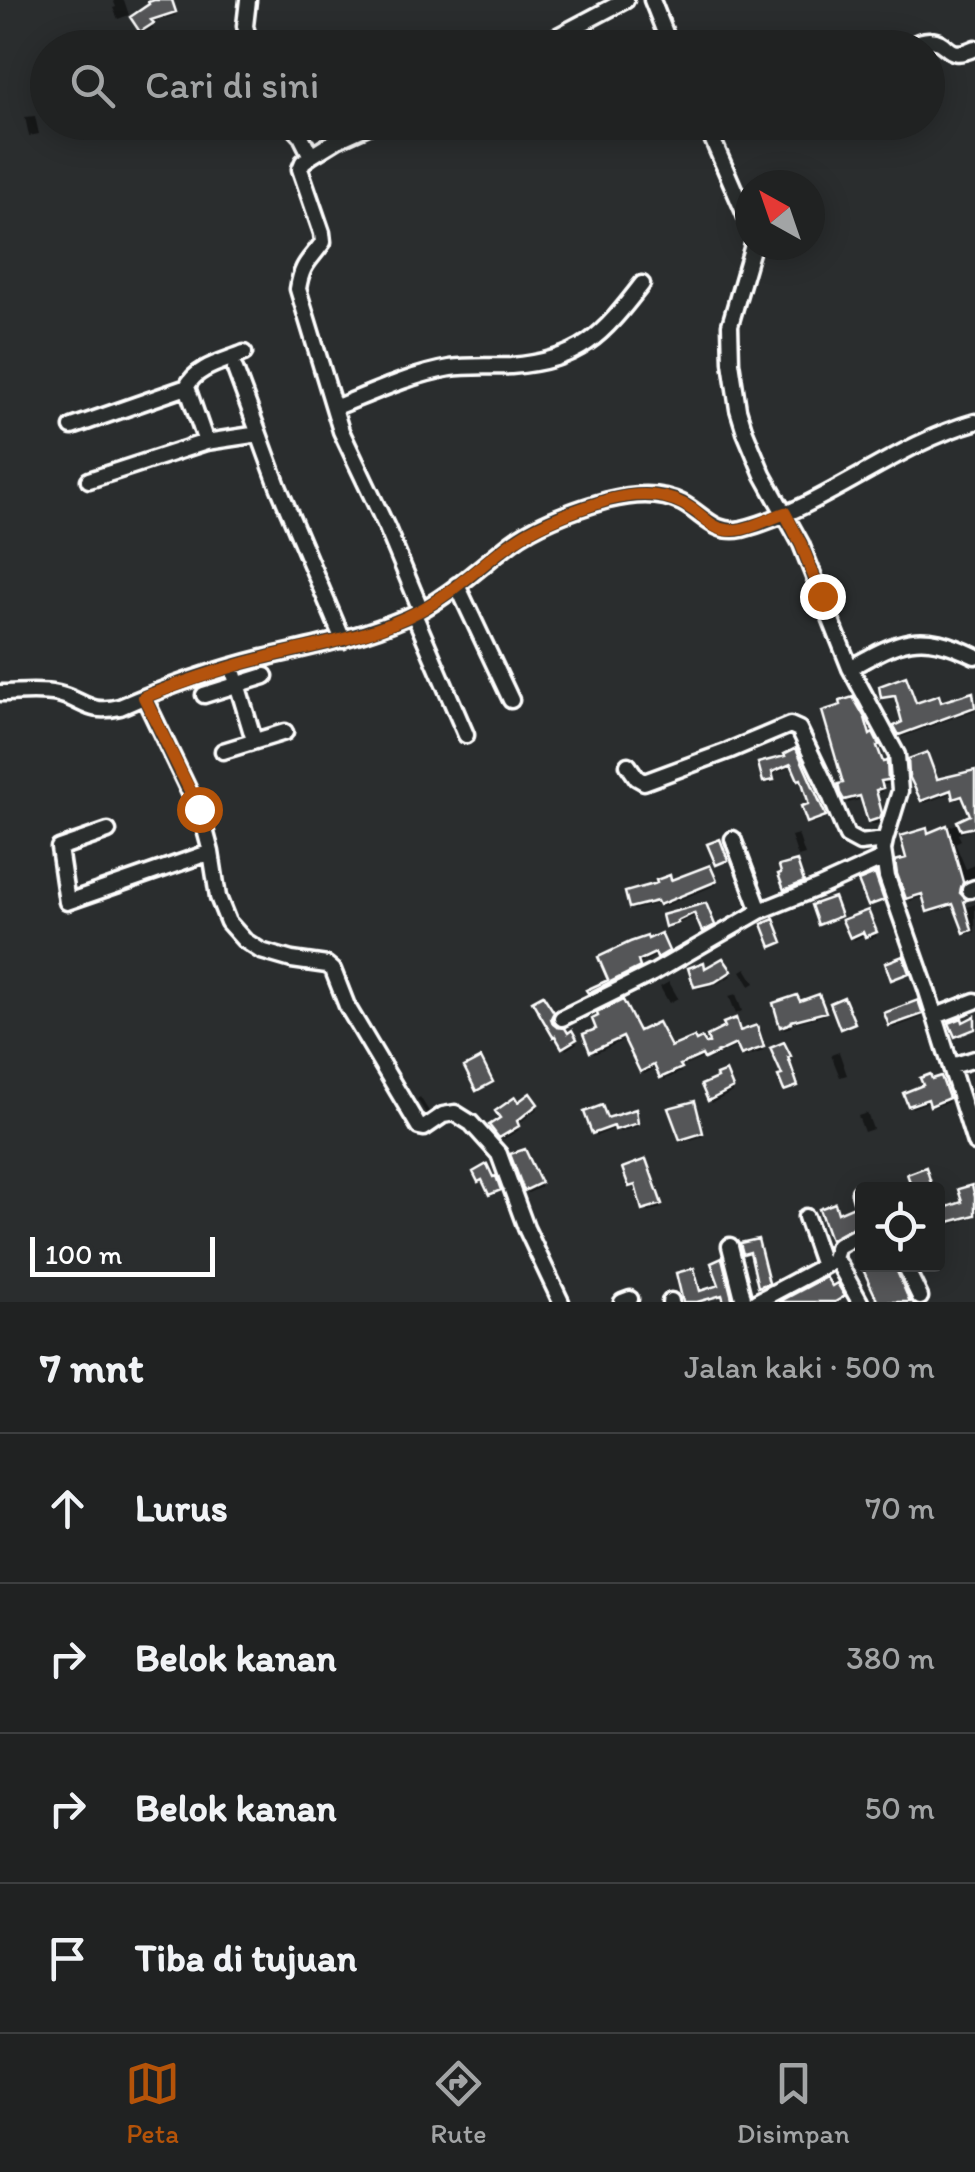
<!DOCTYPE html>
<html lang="id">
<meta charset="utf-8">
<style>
body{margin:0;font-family:Itim,sans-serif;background:#2d2f2f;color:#f1f3f6}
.controls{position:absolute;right:30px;bottom:30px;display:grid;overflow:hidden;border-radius:10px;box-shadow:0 5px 25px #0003}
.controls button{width:90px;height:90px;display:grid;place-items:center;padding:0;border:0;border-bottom:2px solid #3d3f40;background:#202222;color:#f1f3f6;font:50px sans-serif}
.compass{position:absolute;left:735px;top:170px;width:90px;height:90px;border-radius:50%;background:#202222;box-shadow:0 5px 25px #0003;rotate:320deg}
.scale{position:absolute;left:30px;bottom:25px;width:185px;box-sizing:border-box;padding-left:10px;border:5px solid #fff;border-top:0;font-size:28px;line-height:35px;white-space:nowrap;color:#fff;-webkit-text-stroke:8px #2a2d2e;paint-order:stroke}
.stop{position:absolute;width:30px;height:30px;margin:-22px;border:8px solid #b45309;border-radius:50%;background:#fff}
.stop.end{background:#b45309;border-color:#fff;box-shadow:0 2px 10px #0008}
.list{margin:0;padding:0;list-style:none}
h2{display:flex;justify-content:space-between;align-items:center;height:130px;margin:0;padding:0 40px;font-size:42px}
h2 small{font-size:32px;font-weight:400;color:#a2a4a5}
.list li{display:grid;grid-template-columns:65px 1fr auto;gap:30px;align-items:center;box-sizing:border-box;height:150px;padding:0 40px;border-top:2px solid #3d3f40}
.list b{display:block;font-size:38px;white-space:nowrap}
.list em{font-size:32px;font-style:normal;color:#a2a4a5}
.icon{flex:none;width:55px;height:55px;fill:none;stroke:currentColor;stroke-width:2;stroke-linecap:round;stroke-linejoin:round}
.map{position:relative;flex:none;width:975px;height:1302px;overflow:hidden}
.search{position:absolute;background:#202222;box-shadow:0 5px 25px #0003;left:30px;right:30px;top:30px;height:110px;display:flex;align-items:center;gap:25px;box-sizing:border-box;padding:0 35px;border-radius:55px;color:#a2a4a5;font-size:38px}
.sheet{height:730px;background:#202222}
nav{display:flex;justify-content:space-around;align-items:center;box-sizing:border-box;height:140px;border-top:2px solid #3d3f40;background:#202222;font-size:28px;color:#a2a4a5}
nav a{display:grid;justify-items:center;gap:5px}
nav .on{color:#b45309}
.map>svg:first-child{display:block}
</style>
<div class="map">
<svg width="975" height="1302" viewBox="0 0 975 1302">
<rect width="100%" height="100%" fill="#2a2d2e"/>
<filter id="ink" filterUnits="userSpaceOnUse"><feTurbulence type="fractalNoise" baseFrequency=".01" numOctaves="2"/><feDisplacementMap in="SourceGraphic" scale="20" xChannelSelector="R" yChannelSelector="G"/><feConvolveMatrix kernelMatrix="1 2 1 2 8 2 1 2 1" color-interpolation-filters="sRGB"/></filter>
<g filter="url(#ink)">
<path fill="#0007" d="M113 0H124L129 15 118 19 113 8 116 7Z
M162 0H171L176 15 151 23 153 28 144 34 133 18Z
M96 36 102 48H82L80 43Z
M35 116 39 134 29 136 25 117Z
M882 688 915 706 941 705 972 695 975 710 902 737 897 727 905 724 898 698 885 699Z
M872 736 879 749 877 750 883 765 886 764 888 768 889 784 881 785 883 792 876 794 883 818 882 822 872 825 863 799 848 803 846 799V784L869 737Z
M795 752 825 819 811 824V805L804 780 801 782 795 765 772 775 774 783 767 784 761 765 788 758Z
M975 768V828L958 834 961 840 955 843 966 869 975 865V878L963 883 960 897 968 907 975 904V932L967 934 956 906 931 913 925 896 910 901 909 860 928 836 973 817 966 798 957 800 954 792 925 803 913 775 936 782 971 774 970 770Z
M798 834 805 855 798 857 791 836Z
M709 868 716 885 662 907 660 903 633 910 632 907 671 882Z
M704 906 714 929 705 933 697 915 669 928 667 926Z
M866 913 877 936 869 939 867 934 854 940 846 921Z
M660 936 669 955 661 959 658 955 637 965 640 971 591 995 590 992 611 982 602 959Z
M722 961 731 976 717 984 698 989 696 986 705 971Z
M746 968 755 983 750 986 741 971Z
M669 982 678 998 669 1003 660 987Z
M736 994 742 1011 736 1014 729 996Z
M818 997 825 1015 790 1024 791 1027 784 1029 782 1026 799 1004Z
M542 998 554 1017 553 1027 556 1030H564L567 1036 571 1034 577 1043 566 1050 559 1037 557 1039 535 1002Z
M919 1006 923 1017 893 1028 887 1014Z
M757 1031 764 1051 745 1057 740 1045 708 1060 706 1057 679 1068 681 1072 664 1080 658 1067 644 1074 626 1039 594 1054 586 1035 638 1034 670 1050 705 1048 740 1033Z
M839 1052 847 1075 840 1077 831 1055Z
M725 1074 733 1092 712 1103 704 1086 720 1080Z
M939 1079 949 1102 934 1107 931 1101 912 1108 906 1094Z
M530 1096 538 1108 516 1126 519 1130 502 1140 493 1126 503 1120Z
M420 1097 430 1113 427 1115 417 1099Z
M695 1107 703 1136 684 1142 682 1139Z
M867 1113 873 1129 864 1132 858 1116Z
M637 1115 638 1126 620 1132 617 1128 596 1136 594 1133 606 1121Z
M524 1152 541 1187 528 1193 514 1155Z
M647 1165 662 1208 646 1212 638 1188 634 1189 625 1170Z
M975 1202V1217L952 1224 951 1221 966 1204Z
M853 1209 862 1227 834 1242 822 1210 838 1216Z"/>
<path fill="#555758" stroke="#fff" stroke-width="2.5" d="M154 0H172L176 12 151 20 154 23 140 32 130 17 149 4 148 2Z
M906 676 916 703 939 695 941 702 973 692 975 707 899 735 894 726 902 722 895 696 881 698 879 686Z
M853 697 865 718 870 735 873 733 879 745 877 746 883 762 887 761 888 780 881 781 883 788 876 790 882 813 880 818 868 822 860 796 844 800 840 793 838 784 843 783 822 711 841 705 840 701Z
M796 748 826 816 807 823 801 806 808 804V801L801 779 798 780 791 764 772 772 774 780 763 782 758 763 785 756 784 754Z
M927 752 937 779 975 770V827L961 830 957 821 970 815 962 796 953 799 951 790 921 801 909 776 908 759Z
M947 825 963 882 960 893 967 900 964 901 972 930 964 933 953 904 927 912 922 894 906 899 897 874 895 861 906 858 900 836 927 828 928 833Z
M720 839 728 860 716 865 707 844Z
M797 861 804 882 784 890 778 874 781 873 779 866Z
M710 865 717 881 659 905 657 901 629 908 625 892 657 883 656 880 670 875 671 880Z
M875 874 884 900 868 906 858 881Z
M834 897 841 916 818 925 811 905Z
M706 903 715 925 702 932 694 913 677 921 678 923 665 927 662 915Z
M868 910 877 932 865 937 863 932 850 938 842 920Z
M774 919 783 942 771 947 762 924Z
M661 933 669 951 657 958 655 953 638 961 640 967 588 993 586 990 608 980 598 957 630 942 647 936 648 939Z
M903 956 909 973 891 980 885 963Z
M723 958 732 971 715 982 694 987 688 968 704 962 705 968Z
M819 994 826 1012 791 1021V1023L780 1027 773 1003 797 995 800 1001Z
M543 995 554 1012 551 1018 553 1024 557 1027 565 1028 568 1033 572 1030 577 1039 562 1048 555 1036 553 1037 532 1001Z
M844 997 855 1023 840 1029 830 1003Z
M623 1000 639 1031 658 1022 671 1047 694 1037 696 1041 702 1038 706 1044 709 1043 707 1036 725 1027 723 1023 736 1018 740 1031 757 1025 764 1047 741 1055 736 1044 704 1059 702 1055 680 1065 682 1068 660 1078 654 1065 640 1072 623 1037 590 1052 583 1034 596 1029 592 1019 598 1016 597 1013Z
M918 1000 923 1014 889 1026 884 1013Z
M975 1016V1029L955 1037 949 1023 962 1018 963 1022Z
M784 1042 791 1056 788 1057 798 1086 784 1091 778 1076 782 1075 770 1048Z
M481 1058 493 1082 476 1091 464 1067Z
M726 1071 733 1088 708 1101 701 1085 717 1078 716 1075Z
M930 1074 932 1079 941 1076 949 1098 930 1106 928 1099 908 1106 903 1093 923 1085 920 1078Z
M530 1093 538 1104 517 1121 519 1126 499 1138 489 1125 500 1118 495 1111 515 1097 518 1102Z
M695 1101 703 1133 680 1140 668 1108Z
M602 1105 607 1118 636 1109 638 1123 615 1130 614 1126 592 1134 584 1112Z
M525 1149 541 1183 524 1191 510 1154Z
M646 1159 662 1204 642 1210 635 1185 629 1187 622 1168Z
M487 1164 493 1177 496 1176 501 1190 489 1195 482 1180 478 1182 473 1172Z
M926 1167 931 1183 913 1190 907 1174Z
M972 1185 975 1197V1215L949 1222 944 1208 962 1202 958 1189Z
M835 1203 838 1213 854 1206 862 1222 830 1240 819 1209Z
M758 1239 769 1283 758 1287 750 1252 743 1254 740 1243Z
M862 1245V1264H894L910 1302H878L854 1250Z
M722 1258 733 1302H724L722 1295 697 1302H683L676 1273 694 1268 700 1291 719 1285 711 1263Z
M826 1277 832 1286 837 1283 845 1296 835 1302H779Z"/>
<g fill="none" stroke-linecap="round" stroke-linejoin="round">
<defs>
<path id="minor" d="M248 0 245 26 251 48
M652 0 671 48
M229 48 248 41
M535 48 626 0
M906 48C913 45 922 39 930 40 951 41 944 62 975 48
M288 122 301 136 311 156 303 162 300 169 322 233 323 242C309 262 302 263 298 289L341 431 387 528 421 610
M705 122 750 226
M311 156 337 140 377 122
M753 245 730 325 731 362 738 409 745 432 763 475 801 544 850 668 897 755 900 791 885 840 883 850 887 877 926 988 975 1143
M235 369 259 434
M187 387 206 442
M334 408C372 393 410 375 450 368 470 365 491 367 511 366 581 360 602 336 642 284
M72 427 187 387C195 367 226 361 244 353
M89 480 206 442 259 434 278 486 343 640
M457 585 511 700
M414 614 466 735
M232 667 254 740
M850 668C900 640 919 629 975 656
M0 693C18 693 40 690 58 694 84 700 88 715 120 707 166 687 214 670 263 658 314 646 358 638 407 617 447 599 478 568 512 542 539 522 576 509 608 500 632 494 659 491 682 503 703 514 715 535 742 529 824 508 893 445 975 422
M204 695 265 676
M144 697 202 818 211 852 218 897 228 922 244 940 261 951 292 960 327 965 333 970 347 1006 419 1127 424 1128 443 1115 455 1113 471 1123 499 1154 526 1228 561 1302
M223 751 285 732
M628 765 637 778 644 782 728 751 790 725 799 729 825 783 847 836 860 843 885 840
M108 831 59 848 67 902 211 852
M733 839 760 911
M970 890 975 888
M936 1016 975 1001
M562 1018 653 973 760 911 820 887 884 858
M952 1066 975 1059
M860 1192 862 1199
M806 1217 823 1266
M730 1246 744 1302
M833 1261 838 1246 862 1233
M904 1264 920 1297
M622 1302 630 1299
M670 1302 671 1301
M756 1302 833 1261 839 1264 860 1302"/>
</defs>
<use href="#minor" stroke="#fff" stroke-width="21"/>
<use href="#minor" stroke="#2a2d2e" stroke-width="14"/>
</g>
</g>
<g fill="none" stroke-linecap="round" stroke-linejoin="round" filter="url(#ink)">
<path stroke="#b45309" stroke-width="12" d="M199 809 144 697C182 683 220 669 260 659 314 645 369 638 419 611 455 592 484 561 517 539 543 521 578 509 608 500 639 492 668 492 695 511 705 519 714 529 727 530 746 532 768 519 785 513L801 544 822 596"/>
</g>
</svg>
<div class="controls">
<button><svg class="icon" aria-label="locate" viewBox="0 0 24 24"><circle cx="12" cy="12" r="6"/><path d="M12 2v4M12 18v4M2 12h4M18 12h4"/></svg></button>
</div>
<svg class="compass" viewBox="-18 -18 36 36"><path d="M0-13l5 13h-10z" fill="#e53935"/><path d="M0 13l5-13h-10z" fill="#a2a4a5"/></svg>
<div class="scale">100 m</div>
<div class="stop" style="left:199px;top:809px"></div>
<div class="stop end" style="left:822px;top:596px"></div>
<div class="search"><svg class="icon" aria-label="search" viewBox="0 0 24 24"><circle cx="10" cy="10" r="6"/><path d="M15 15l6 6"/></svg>Cari di sini</div>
</div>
<section class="sheet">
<h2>7 mnt<small>Jalan kaki · 500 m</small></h2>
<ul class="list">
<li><svg class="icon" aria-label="ahead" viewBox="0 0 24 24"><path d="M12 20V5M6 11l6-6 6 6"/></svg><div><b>Lurus</b></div><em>70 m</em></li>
<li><svg class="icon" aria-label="right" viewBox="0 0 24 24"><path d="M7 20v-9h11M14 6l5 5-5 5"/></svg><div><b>Belok kanan</b></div><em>380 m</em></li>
<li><svg class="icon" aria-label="right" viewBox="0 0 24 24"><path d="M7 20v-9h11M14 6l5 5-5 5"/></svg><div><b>Belok kanan</b></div><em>50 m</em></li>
<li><svg class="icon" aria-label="arrive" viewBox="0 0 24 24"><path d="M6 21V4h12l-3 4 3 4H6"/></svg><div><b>Tiba di tujuan</b></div></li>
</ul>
</section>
<nav>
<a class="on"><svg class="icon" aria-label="map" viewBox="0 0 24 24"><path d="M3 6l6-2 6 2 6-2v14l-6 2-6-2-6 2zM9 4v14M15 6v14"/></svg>Peta</a>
<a><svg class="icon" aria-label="directions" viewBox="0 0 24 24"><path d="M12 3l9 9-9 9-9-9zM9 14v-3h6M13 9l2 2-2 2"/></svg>Rute</a>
<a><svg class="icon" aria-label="saved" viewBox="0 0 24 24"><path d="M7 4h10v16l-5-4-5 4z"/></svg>Disimpan</a>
</nav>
